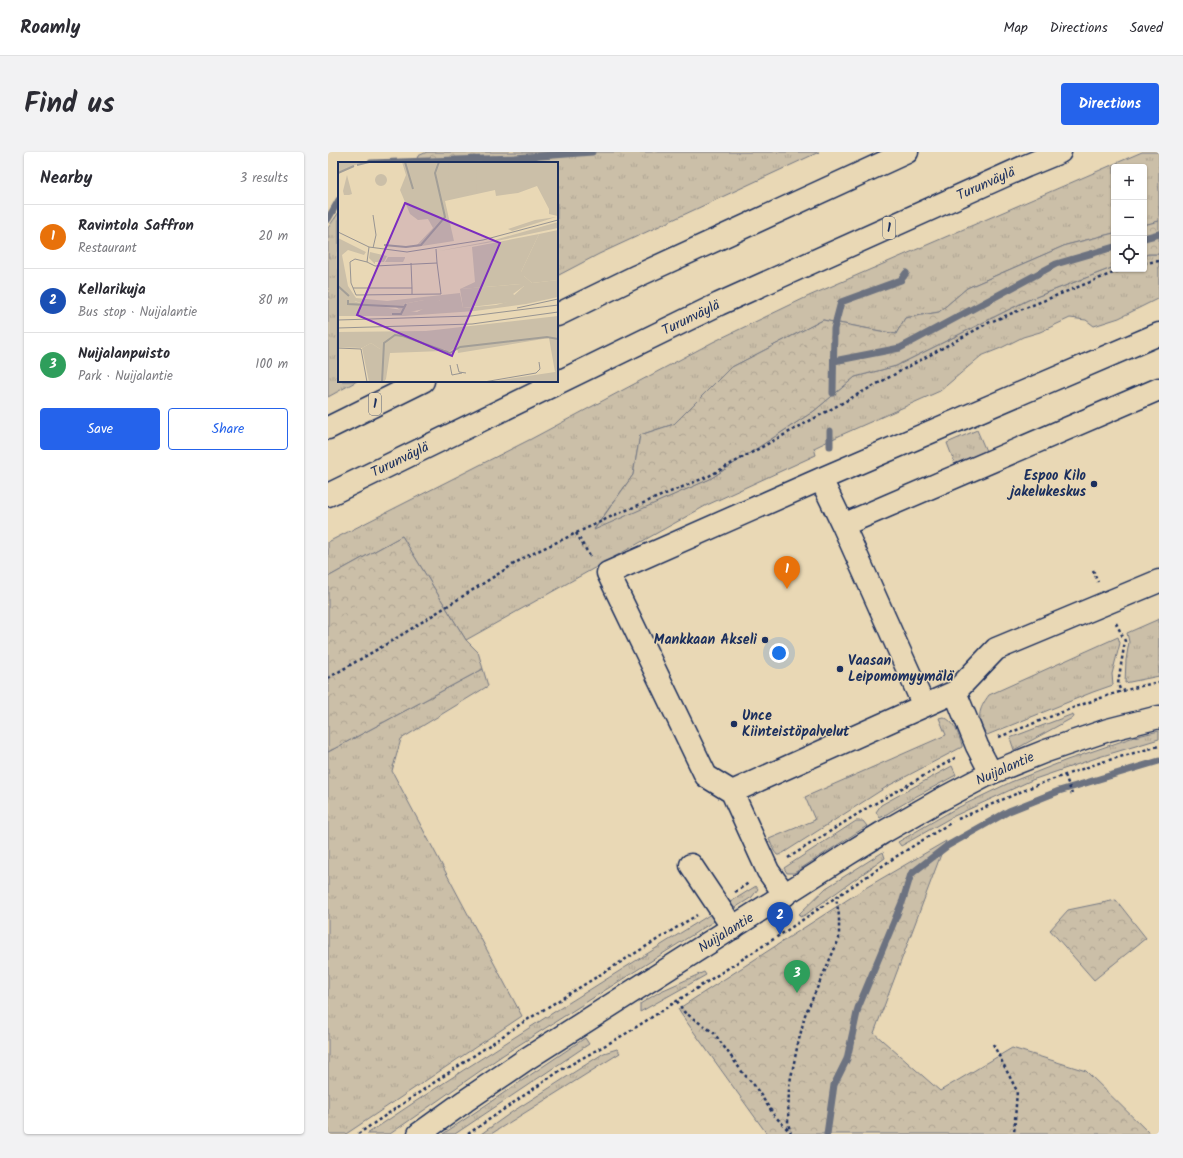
<!DOCTYPE html>
<meta charset="utf-8">
<style>
body{margin:0;font-family:Kalam,sans-serif;background:#f2f2f3;color:#2b2b33}
.controls{position:absolute;right:12px;top:12px;display:grid;overflow:hidden;border-radius:4px;box-shadow:0 1px 3px #0004}
.controls button{width:36px;height:36px;display:grid;place-items:center;padding:0;border:0;border-bottom:1px solid #e1e1e2;background:#fff;color:#2b2b33;font:20px sans-serif}
.you{position:absolute;left:451px;top:501px;width:14px;height:14px;margin:-10px;border:3px solid #fff;border-radius:50%;background:#1a73e8;box-shadow:0 0 0 6px #1a73e833}
.badge{display:grid;place-items:center;width:26px;height:26px;border-radius:50%;background:#2563eb;color:#fff;font-size:13px;font-weight:700}
.pin{position:absolute;translate:-50% -33px;filter:drop-shadow(0 1px 2px #0008)}
.pin::after{content:'';position:absolute;top:21px;width:14px;height:12px;background:inherit;clip-path:polygon(0 0,100% 0,50% 100%)}
.list{margin:0;padding:0;list-style:none}
h2{display:flex;justify-content:space-between;align-items:center;height:52px;margin:0;padding:0 16px;font-size:17px}
h2 small{font-size:13px;font-weight:400;color:#7c7c81}
.list li{display:grid;grid-template-columns:26px 1fr auto;gap:12px;align-items:center;box-sizing:border-box;height:64px;padding:0 16px;border-top:1px solid #e1e1e2}
.list b{display:block;font-size:15px;white-space:nowrap}
.list p{margin:0;font-size:13px;white-space:nowrap;color:#7c7c81}
.list em{font-size:13px;font-style:normal;color:#7c7c81}
.actions{display:flex;gap:8px;padding:12px 16px}
.actions a{flex:1;padding:9px 0;border:1px solid #2563eb;border-radius:4px;text-align:center;font-size:14px;color:#2563eb}
.actions .main{background:#2563eb;color:#fff}
.icon{flex:none;width:22px;height:22px;fill:none;stroke:currentColor;stroke-width:2;stroke-linecap:round;stroke-linejoin:round}
.map{position:relative;flex:none;width:831px;height:982px;overflow:hidden;border-radius:4px}
header{display:flex;align-items:center;gap:24px;box-sizing:border-box;height:56px;padding:0 20px;background:#fff;border-bottom:1px solid #e1e1e2}
header strong{font-size:19px}
nav{display:flex;gap:22px;margin-inline-start:auto;font-size:14px}
.intro{display:flex;align-items:center;justify-content:space-between;box-sizing:border-box;height:96px;padding:0 24px}
h1{margin:0;font-size:28px}
.button{padding:10px 18px;border-radius:4px;background:#2563eb;color:#fff;font-size:14px;font-weight:700}
main{display:flex;gap:24px;padding:0 24px}
aside{flex:1;background:#fff;border-radius:4px;box-shadow:0 1px 3px #0004}
.map>svg:first-child{display:block}
</style>
<header>
<strong>Roamly</strong>
<nav><a>Map</a><a>Directions</a><a>Saved</a></nav>
</header>
<div class="intro"><h1>Find us</h1><a class="button">Directions</a></div>
<main>
<aside>
<h2>Nearby<small>3 results</small></h2>
<ul class="list">
<li><span class="badge" style="background:#e8710a">1</span><div><b>Ravintola Saffron</b><p>Restaurant</p></div><em>20 m</em></li>
<li><span class="badge" style="background:#1a4fb4">2</span><div><b>Kellarikuja</b><p>Bus stop · Nuijalantie</p></div><em>80 m</em></li>
<li><span class="badge" style="background:#2e9e5b">3</span><div><b>Nuijalanpuisto</b><p>Park · Nuijalantie</p></div><em>100 m</em></li>
</ul>
<div class="actions"><a class="main">Save</a><a>Share</a></div>
</aside>
<div class="map">
<svg width="831" height="982" viewBox="0 0 831 982">
<defs>
<pattern id="grass-tufts" width="24" height="20" patternUnits="userSpaceOnUse"><rect width="24" height="20" fill="#cbbfa8"/><path d="M3 7l-1-3M5 7V3M7 7l1-3M15 17l-1-3M17 17v-4M19 17l1-3" fill="none" stroke="#aea493"/></pattern>
<pattern id="forest-crowns" width="20" height="18" patternUnits="userSpaceOnUse"><rect width="20" height="18" fill="#cbbfa8"/><path d="M2 6a3 3 0 1 1 6 0M12 15a3 3 0 1 1 6 0" fill="none" stroke="#aea493"/></pattern>
</defs>
<rect width="100%" height="100%" fill="#e9d8b5"/>
<filter id="ink" filterUnits="userSpaceOnUse"><feTurbulence type="fractalNoise" baseFrequency=".025" numOctaves="2"/><feDisplacementMap in="SourceGraphic" scale="8" xChannelSelector="R" yChannelSelector="G"/><feConvolveMatrix kernelMatrix="1 2 1 2 8 2 1 2 1" color-interpolation-filters="sRGB"/></filter>
<g filter="url(#ink)">
<path fill="url(#grass-tufts)" stroke="#737783" d="M223 0H491L271 102 229 124V11H197Z
M814 0H831V69L816 73V15H786V81L738 93 639 136 611 160 577 166 568 182 495 168 402 216 346 272 312 283 305 323 266 377 382 327 486 259 527 225 568 214 700 148 786 115V117H816V104L820 102H831V146L791 166 766 174 758 168 742 166 712 180 695 185 673 196 653 204 612 239 513 283 486 296 488 303 379 353 138 488 74 384 0 425V390L203 287 385 190 481 144Z
M11 60V229H29L0 245V76Z
M649 278 658 299 627 312 619 291Z
M831 467V524L797 531 798 508 801 490 799 481Z
M790 485 792 491 784 522 785 533 765 540 659 583C648 567 650 558 661 543Z
M155 517 160 534 73 587 64 619 194 864 18 982H0V600Z
M745 562 746 565 686 598 682 586Z
M615 565C627 569 630 582 634 593V595L560 634 452 703H449L446 699 441 687 487 668 477 645 618 583 611 566Z
M831 579V587L771 605 704 628 624 665 573 694 570 690 625 658 683 630 739 608 806 585Z
M624 614 628 623 587 645 552 666 548 660 553 653Z
M528 669H535L539 674 466 721H459L456 716Z
M555 700 557 706 477 763 472 765 471 762 498 736Z
M428 734 430 737 424 745 175 903 62 982H39C166 896 298 815 428 734Z
M376 820 378 823 312 860V852L333 839Z
M257 886 261 892 127 982H115Z
M289 897 292 901 163 982H153L184 960 276 901Z"/>
<path fill="url(#forest-crowns)" stroke="#737783" d="M99 0H223L197 11H87L90 4Z
M831 69V102H820L816 104V73Z
M786 81V115L700 148 568 214 527 225 486 259 382 327 266 378 305 323 312 283 346 272 402 216 495 168 568 182 577 166 611 160 639 136 738 93Z
M74 384 138 488 150 500 155 517 0 600V425Z
M618 689 546 881 612 939 684 896 758 919 822 982H439L353 862 350 857 539 735Z
M788 748 818 786 766 828 722 778 740 758Z"/>
<g fill="none" stroke-linecap="round" stroke-linejoin="round">
<path stroke="#6c7280" stroke-width="7" d="M43 11 187 6 264 0
M0 67 11 48
M816 86 831 82
M506 209 572 196 728 112 786 95
M505 241 506 177 513 150 573 128 578 121
M502 294V279
M499 982 506 933 519 907 530 856 575 748 583 722 619 694 681 659 731 639 831 609"/>
<defs>
<path id="minor" d="M493 327 515 373 831 237
M515 373 596 554
M627 540 649 594 663 621
M404 640 378 624 280 421 493 327 831 182
M363 713 405 776
M457 743 440 719 404 640 627 540 668 497 831 429"/>
<path id="major" d="M91 982 137 949 200 906 520 702 554 681 610 649 663 621 718 599 780 578 831 565"/>
<path id="highway" d="M229 163 309 124 579 0
M0 276 95 229
M0 343 391 152 698 14 732 0"/>
</defs>
<use href="#minor" stroke="#1b2f5e" stroke-width="25"/>
<use href="#major" stroke="#1b2f5e" stroke-width="25"/>
<use href="#highway" stroke="#1b2f5e" stroke-width="25"/>
<path stroke="#1b2f5e" stroke-width="2.5" stroke-dasharray="3 3" stroke-linecap="butt" d="M816 111 831 109
M248 381 263 406
M765 418 770 430
M788 471 797 489 791 525 790 532 793 540
M0 526 67 487 197 405 289 362 381 324 662 170 795 117
M671 585C723 565 776 541 831 530
M737 623 744 642
M630 667 706 634 774 610 831 594
M460 706 539 656 629 605
M407 740 422 730
M349 849 356 860 386 881 415 921 426 933 446 963 462 980
M665 892 689 939 686 982
M30 982 194 871 369 763
M140 982 233 918 299 881 452 783 569 704 624 670
M463 982 460 971 461 935 469 896 477 863 511 787V764L508 745"/>
<use href="#minor" stroke="#e9d8b5" stroke-width="22"/>
<use href="#major" stroke="#e9d8b5" stroke-width="22"/>
<use href="#highway" stroke="#e9d8b5" stroke-width="22"/>
</g>
</g>
<g fill="#1b2f5e" stroke="#e9d8b5" stroke-width="1.5">
<circle cx="766" cy="332" r="4"/>
<circle cx="437" cy="488" r="4"/>
<circle cx="512" cy="517" r="4"/>
<circle cx="406" cy="572" r="4"/>
</g>
<g text-anchor="middle" dominant-baseline="central" stroke-width="3" stroke-linejoin="round" paint-order="stroke">
<g fill="#e9d8b5" stroke="#596278" stroke-width="1">
<rect x="555" y="65" width="12" height="22" rx="3"/>
<rect x="41" y="241" width="12" height="22" rx="3"/>
</g>
<g font-size="13" font-weight="bold" fill="#1b2f5e">
<text x="561" y="76">1</text>
<text x="47" y="252">1</text>
</g>
<g font-size="14" fill="#1b2f5e" stroke="#e9d8b5">
<text transform="translate(658 32) rotate(-24)">Turunväylä</text>
<text transform="translate(363 166) rotate(-26)">Turunväylä</text>
<text transform="translate(72 308) rotate(-26)">Turunväylä</text>
<text transform="translate(677 617) rotate(-24)">Nuijalantie</text>
<text transform="translate(398 781) rotate(-32)">Nuijalantie</text>
</g>
<g font-size="14" font-weight="bold" fill="#1b2f5e" stroke="#e9d8b5" text-anchor="end">
<text x="758" y="324">Espoo Kilo<tspan x="758" dy="16">jakelukeskus</tspan></text>
<text x="429" y="488">Mankkaan Akseli</text>
<text x="520" y="509" text-anchor="start">Vaasan<tspan x="520" dy="16">Leipomomyymälä</tspan></text>
<text x="414" y="564" text-anchor="start">Unce<tspan x="414" dy="16">Kiinteistöpalvelut</tspan></text>
</g>
</g>
<g transform="translate(10 10)">
<rect width="220" height="220" fill="#e9d8b5"/>
<path d="M218 55 174 69 170 67 197 58ZM220 60V66L149 81 101 89 153 79ZM201 72 183 110V122L122 127 137 120 134 85ZM0 76 28 90 26 93 10 88 4 93 10 124 18 136 49 139 122 131 125 146 158 143 169 140 186 124V114L194 121 220 118V135L188 142 137 149 66 154H0ZM86 138H102L79 150 15 141 17 139 25 142H65ZM32 90 49 94 46 100H37V102L31 96ZM50 95H67V96L65 100H47ZM220 154V206L217 210 211 176 120 191 119 185 112 189H104L107 187H42L33 181 24 186 0 185V170L88 169Z" fill="#cbbfa8" fill-rule="evenodd"/>
<path d="M0 0H25L0 10ZM64 0H220V54L211 52V47L199 24 180 31 158 34 157 28 107 39 116 79 77 85 95 66 90 57 80 58 72 52 62 28 68 13ZM37 18a6 6 0 1 1 12 0a6 6 0 1 1-12 0ZM9 13 14 32 11 33H6L5 29ZM220 68V118L194 121 186 114V124L175 132 178 134 173 140 125 146 122 127 183 122V110L201 72ZM86 138H102L92 146 66 151 58 145 34 147 17 145 14 141 16 139 25 142H65ZM33 181 42 187 48 183H94L107 186 104 189 52 191 48 217 46 220H31L24 186ZM220 206V220H150L217 210Z" fill="#cbbfa8"/>
<path d="M110 0H138L139 30 111 31Z" fill="#cbbfa8"/>
<path fill="none" stroke="#a29e97" stroke-width="2" d="M67 0 75 27M19 3 31 0M0 11 16 4M46 83 68 85 83 83 107 55 97 11 101 0M0 124 11 134M10 138V142L67 145M54 152H63L68 142M44 220 46 181 57 173 65 174 112 191 122 185 209 175 220 177"/>
<path fill="none" stroke="#979492" stroke-width="1" d="M35 53 38 73 35 86M0 70 31 85 69 90 145 78 220 58M31 85 29 100 37 104 99 101 98 87M29 100 17 97 12 100 13 121 18 133 103 132 99 101M73 101 74 126M15 126H74V132M179 146 220 137M0 158 133 154 220 143M0 166 134 162 220 150M0 186 23 187 29 220M119 202 121 210 128 211M112 203 114 213 124 211M146 220 198 211 202 207 201 200"/>
<path fill="#7b2cbf" fill-opacity="0.15" stroke="#7b2cbf" stroke-width="2" d="M67 41 162 81 114 194 19 153Z"/>
<rect width="220" height="220" fill="none" stroke="#1b2f5e" stroke-width="2"/>
</g>
</svg>
<div class="controls">
<button>+</button>
<button>−</button>
<button><svg class="icon" aria-label="locate" viewBox="0 0 24 24"><circle cx="12" cy="12" r="6"/><path d="M12 2v4M12 18v4M2 12h4M18 12h4"/></svg></button>
</div>
<div class="you"></div>
<div class="pin badge" style="left:459px;top:437px;background:#e8710a">1</div>
<div class="pin badge" style="left:452px;top:783px;background:#1a4fb4">2</div>
<div class="pin badge" style="left:469px;top:841px;background:#2e9e5b">3</div>
</div>
</main>
